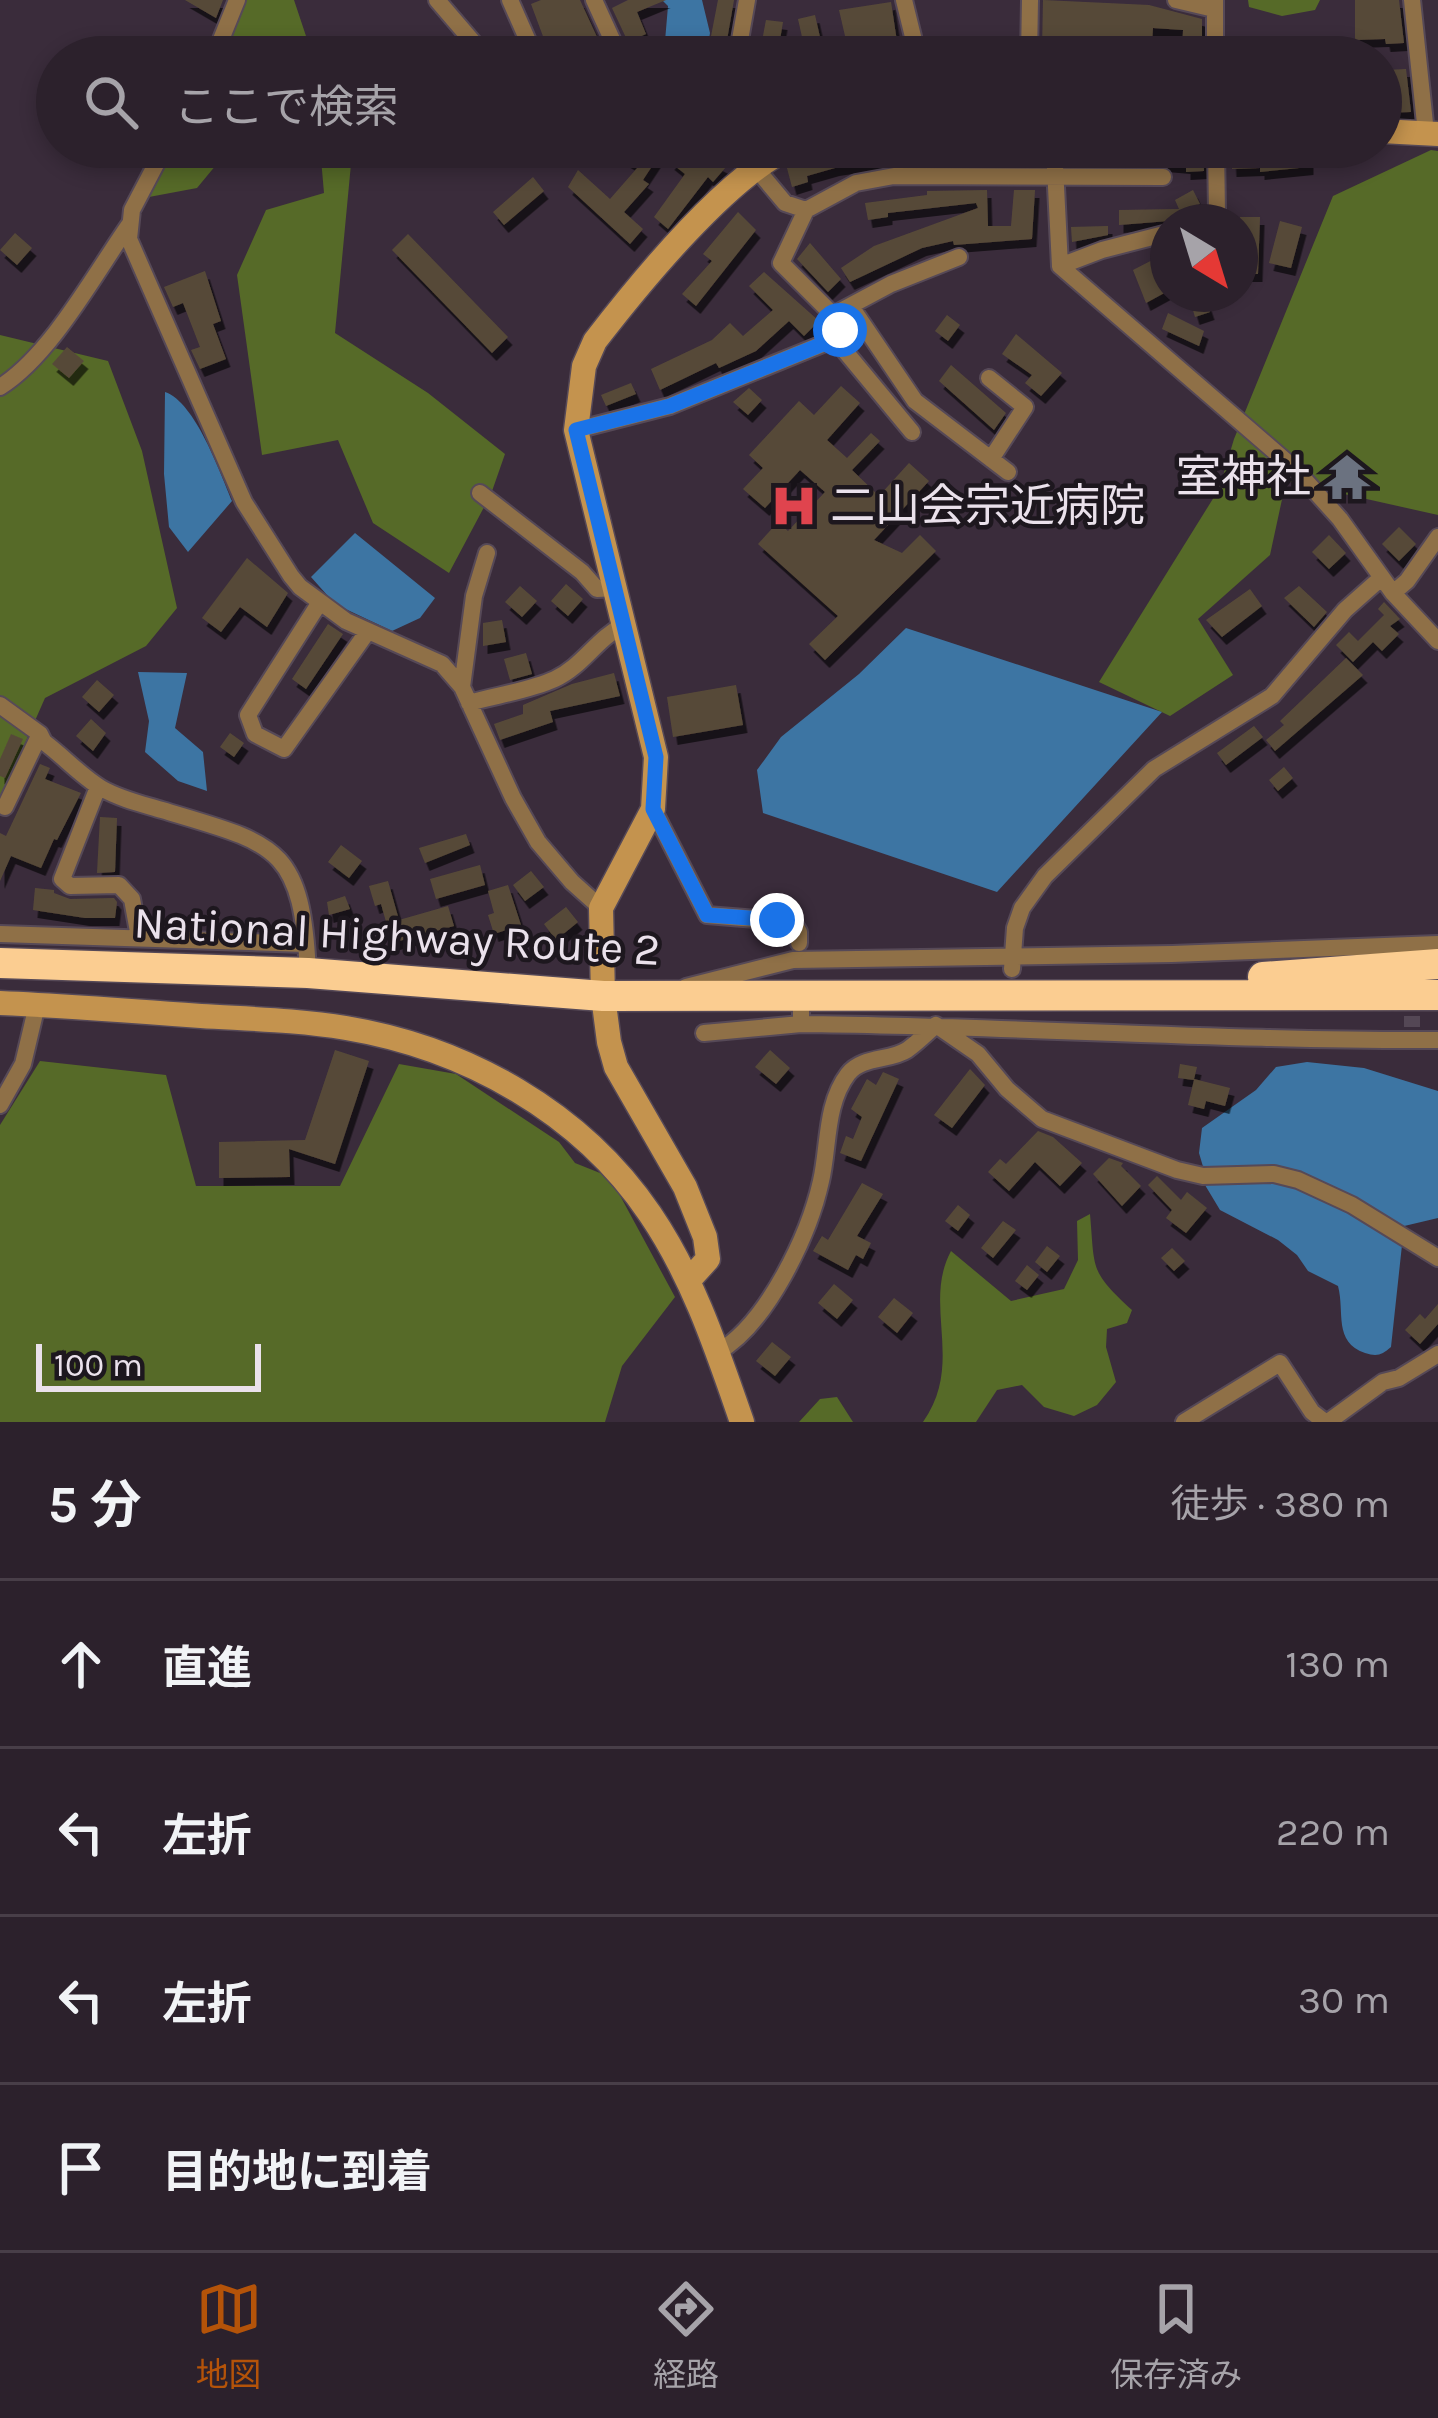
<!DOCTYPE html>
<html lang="ja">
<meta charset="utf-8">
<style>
body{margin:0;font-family:Karla,"Noto Sans JP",sans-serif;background:#342934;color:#f1f3f6}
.compass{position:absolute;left:1150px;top:204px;width:108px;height:108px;border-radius:50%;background:#2c212c;box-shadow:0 6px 18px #0003;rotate:142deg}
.scale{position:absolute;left:36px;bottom:30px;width:225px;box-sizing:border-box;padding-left:12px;border:6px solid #eae1eb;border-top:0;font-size:33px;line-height:42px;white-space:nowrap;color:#eae1eb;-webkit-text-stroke:9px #1d171e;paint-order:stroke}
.stop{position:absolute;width:36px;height:36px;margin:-27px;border:9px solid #1a73e8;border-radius:50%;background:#fff}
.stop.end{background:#1a73e8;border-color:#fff;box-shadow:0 3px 12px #0008}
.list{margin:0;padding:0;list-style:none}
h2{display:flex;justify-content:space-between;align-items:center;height:156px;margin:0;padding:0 48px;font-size:51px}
h2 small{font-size:39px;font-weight:400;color:#a6a3a9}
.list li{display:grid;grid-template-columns:78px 1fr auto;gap:36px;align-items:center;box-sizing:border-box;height:168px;padding:0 48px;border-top:3px solid #483e48}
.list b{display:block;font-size:45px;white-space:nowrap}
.list em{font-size:39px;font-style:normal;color:#a6a3a9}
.icon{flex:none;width:66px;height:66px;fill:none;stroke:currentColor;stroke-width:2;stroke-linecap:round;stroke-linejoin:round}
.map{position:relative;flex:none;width:1438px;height:1422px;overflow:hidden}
.search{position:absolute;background:#2c212c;box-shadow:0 6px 18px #0003;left:36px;right:36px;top:36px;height:132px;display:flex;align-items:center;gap:30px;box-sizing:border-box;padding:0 42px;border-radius:66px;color:#a6a3a9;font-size:45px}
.sheet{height:828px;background:#2c212c}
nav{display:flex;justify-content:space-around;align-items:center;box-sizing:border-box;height:168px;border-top:3px solid #483e48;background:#2c212c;font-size:33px;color:#a6a3a9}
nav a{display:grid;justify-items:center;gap:6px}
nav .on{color:#b45309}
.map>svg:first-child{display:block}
</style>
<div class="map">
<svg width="1438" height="1422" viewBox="0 0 1438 1422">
<defs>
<filter id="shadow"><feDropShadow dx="4.5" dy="8" stdDeviation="0" flood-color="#0009"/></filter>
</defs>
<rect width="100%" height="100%" fill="#3a2c3b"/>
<path fill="#566a28" d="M233 0H294L313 57H212Z
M1248 0H1320L1315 10 1282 16 1249 7Z
M172 147H231L197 188 149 197Z
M320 147H345L351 164 335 333 428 393 505 454 491 494 449 573 373 523 338 440 262 455 237 275 266 210 324 193Z
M1431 150 1438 151V515L1286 481 1270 555 1198 619 1233 675 1170 716 1099 682 1219 489 1234 439 1333 196Z
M0 335 108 361 142 451 177 608 146 646 45 698 0 800Z
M40 1061 166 1075 196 1186H340L399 1064 456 1074 559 1142 575 1163 610 1177 675 1297 622 1366 605 1422H0V1125Z
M1090 1214C1095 1269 1089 1271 1132 1310L1127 1323 1107 1329 1106 1347 1116 1382 1097 1405 1074 1416 1044 1407 1022 1385 997 1390 976 1422H923C965 1363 922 1305 951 1251L1011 1301 1064 1289 1078 1260 1077 1221Z
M837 1397 853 1422H799L820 1399Z"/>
<path fill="#3d75a3" d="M662 0H702L710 33 706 57H658L665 41 668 6Z
M165 392C195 402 220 472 232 501L188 552 169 527 164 474Z
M355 533 435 598 420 618 392 631 335 604 311 577Z
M906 628 1162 712 997 892 763 813 757 770 781 737 859 674Z
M138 672 187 673 175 728 203 752 207 791 178 781 145 752 149 721Z
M1307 1062 1364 1068 1438 1091V1218L1400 1227C1334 1184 1284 1162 1204 1170L1199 1153 1202 1128 1256 1090 1276 1067Z
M1272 1182C1322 1192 1360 1218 1402 1245L1391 1347C1382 1355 1377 1357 1365 1353 1333 1342 1345 1312 1338 1286L1308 1271 1297 1255 1278 1240 1220 1210 1205 1185Z"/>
<path fill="#574a38" filter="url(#shadow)" d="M185 0H223L216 18Z
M541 0H580L603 50 587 57H555L550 45 547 47 531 4Z
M628 0H666L637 12 646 34 628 42 612 8Z
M718 0H734L724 57H707Z
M1043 0 1149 5 1202 19V57H1182L1183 30 1153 28 1151 57 1042 52Z
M1355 0H1399L1404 43 1386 44 1385 39 1355 40Z
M891 2 898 48 847 57H796V52L805 50 798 19 815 15 822 46 846 40 839 10Z
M766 20 783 22 777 57H759Z
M1406 69 1411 112 1381 113V96L1389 95 1387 70Z
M604 147H657L662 151 643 180 649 184 624 212 643 229 630 244 568 187 578 170 610 199 638 167Z
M683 147 703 163 708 158 726 167 713 182 708 177 668 229 654 217 685 174 670 162Z
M844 147H919L920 155 835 168 807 176 808 182 792 187 787 168 816 159 815 153Z
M938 147 1041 148 1042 164 938 160Z
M1172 150 1173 156 1203 154 1204 171 1186 172V166L1163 164H1093L1092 152Z
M1309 150V167L1260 172V168L1232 169 1231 152 1252 151V155Z
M533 177 544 191 504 225 493 212Z
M987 190 988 226H1011L1014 190H1035L1032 239 954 245 953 241 922 248 850 282 841 268 874 246 978 208 976 203 888 213V217L868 220 865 203 927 195V191Z
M1193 190 1200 204 1169 221 1119 225V210L1179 209 1175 200Z
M738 212 756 230 696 306 682 294 712 261 703 254Z
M1240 217H1260L1258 274H1240Z
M1280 221 1302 227 1291 268 1269 263Z
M1108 226V235L1072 242 1071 227Z
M15 233 32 248 17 265 0 250Z
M408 234 508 337 492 353 392 250Z
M810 243 841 279 828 292 797 259Z
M1168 252V291L1146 303 1133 270Z
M205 271 221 321 213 324 226 359 200 369 191 350 200 347 183 303 173 307 164 287Z
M764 272 819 321 804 336 789 321 756 351 719 368 716 363 660 390 651 369 712 340 730 323 743 336 773 310 749 286Z
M1204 294 1210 312 1195 317 1189 297Z
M1168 313 1204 331 1199 346 1162 329Z
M947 315 960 325 948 341 935 331Z
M1016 334 1062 373 1041 396 1025 383 1032 375 1002 354Z
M67 347 84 361 69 378 52 364Z
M951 365 1006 413 994 430 939 381Z
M631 383 636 394 606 406 601 395Z
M841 386 860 403 827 440 847 458 871 433 880 441 852 470 879 496 909 463 929 481 874 540 902 553 920 535 936 551 825 660 809 644 838 616 758 544 778 522 788 531 825 492 800 470 765 508 743 489 763 468 749 455 799 401 814 415Z
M749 388 762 400 748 415 733 402Z
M1399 527 1416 544 1399 561 1382 544Z
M1329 535 1346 553 1329 569 1312 552Z
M247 558 288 593 267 627 240 607 221 632 202 618Z
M566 584 583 599 568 616 551 601Z
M520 586 537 601 522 617 505 602Z
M1299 586 1327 612 1314 627 1284 598Z
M1250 589 1262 606 1222 637 1206 620Z
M1384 602 1400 619 1390 626 1399 634 1382 651 1373 642 1353 662 1336 645 1349 632 1358 641 1384 615 1378 609Z
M502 620 506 642 483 646V623Z
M328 624 343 634 306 689 292 679Z
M526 653 532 674 510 680 504 659Z
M1346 658 1363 675 1275 751 1266 740 1284 725 1280 721Z
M614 673 620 696 550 711 553 722 500 740 494 724 523 714V705L572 684Z
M97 680 114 695 99 712 82 697Z
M736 685 743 725 673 737 667 697Z
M91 719 106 733 93 751 76 736Z
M1254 726 1263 737 1226 765 1217 753Z
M230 733 244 743 234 757 220 747Z
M11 734 23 739 5 778 0 776V759Z
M40 764 50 768 45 779 81 793 57 840 54 839 41 868 11 856 0 881V833L6 836Z
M1284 767 1293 778 1278 791 1269 780Z
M100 817 117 818 115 872 97 873Z
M466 834 470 845 425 863 419 848Z
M341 845 362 861 349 878 328 862Z
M480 865 485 885 436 899 430 879Z
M531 871 544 887 525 901 513 885Z
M388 881 399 920 448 906 454 926 392 943 381 904 375 906 369 886Z
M508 885 521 925 494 934 488 915 494 913 488 891Z
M35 888 54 890V893L70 899 114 898 117 902 115 918H85L33 910Z
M345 896 350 909 329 915 327 902Z
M566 907 578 922 556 940 544 924Z
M335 1050 369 1061 335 1164 289 1149 290 1177 219 1178V1142L305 1140Z
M770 1050 790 1068 776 1084 755 1067Z
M1180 1064 1197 1067 1194 1079 1230 1088 1225 1106 1206 1101 1204 1109 1188 1105 1194 1080 1178 1078Z
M970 1069 985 1085 952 1128 934 1115Z
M883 1072 899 1079 861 1161 840 1153 846 1136 853 1139 862 1117 851 1109 867 1079 876 1085Z
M1038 1131 1053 1137 1082 1163 1060 1186 1035 1162 1009 1191 988 1172 1000 1159 1006 1164Z
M1109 1158 1123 1163 1121 1166 1141 1186 1122 1206 1093 1174Z
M1157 1176 1181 1200 1187 1192 1207 1208 1186 1233 1166 1218 1172 1210 1148 1185Z
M862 1183 883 1194 857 1236 871 1243 863 1259 856 1255 848 1270 813 1251 822 1236 828 1240Z
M958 1205 970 1215 958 1231 945 1221Z
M1003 1221 1016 1230 993 1258 981 1248Z
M1047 1246 1060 1256 1047 1272 1035 1262Z
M1172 1248 1185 1261 1174 1271 1161 1258Z
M1027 1265 1039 1275 1027 1290 1015 1281Z
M834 1284 853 1300 837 1319 818 1303Z
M894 1298 913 1313 897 1333 878 1317Z
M1438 1304V1324L1420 1344 1405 1330 1420 1314 1425 1319Z
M772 1342 791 1357 775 1376 756 1361Z"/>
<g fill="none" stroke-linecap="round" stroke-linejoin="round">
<path stroke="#544755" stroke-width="16" stroke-dasharray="16 8" stroke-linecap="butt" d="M1412 992V1027"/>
<defs>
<path id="street" d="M437 0 479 49 496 57
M510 0 535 57
M594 0 620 57
M904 0 918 57
M1176 0 1214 9
M1215 0V57
M1412 0 1426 133
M214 57 237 0
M737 57 747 0
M1029 57 1030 0
M165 147 132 210 129 239 244 502 291 576 300 587 346 621 442 664 462 687 513 798 538 842 572 882 601 908
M714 147 755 167 785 203 806 210
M1054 147 1060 266 1295 469 1340 519 1393 593 1438 641
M1198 222 1217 213 1216 147
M1060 266 1102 250 1168 233
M852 308 915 401 1008 472
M833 315 781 263 806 210 856 183 894 176 1163 177
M989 378 1025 407 991 459
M0 387C51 355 94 275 129 225
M576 430 670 406 835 339
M912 432 835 339 840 330 833 315 891 284 959 257
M480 493 582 572 597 589 615 588
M1393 593 1407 581 1438 537
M320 602 248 715 255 734 284 749 368 631
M462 687 474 596 487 553
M469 703C497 695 529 691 555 679 583 666 597 638 624 625
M0 705 40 734 44 742C63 756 81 776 101 788 120 799 142 804 162 810 275 844 302 844 308 973
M98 787 62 879 70 886 119 885 132 899 139 937
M5 807 40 734
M653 809 707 915 793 922 799 932V943
M0 934 306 944
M1012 969 1015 928 1022 908 1045 876 1154 769 1272 696 1345 610 1381 578
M686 987 793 960 1172 954 1438 944
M801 1010V1024C1013 1026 1225 1041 1438 1040
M704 1033 801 1024
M0 1105 23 1064 37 1005
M718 1352C767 1324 809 1235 821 1181 829 1147 825 1104 848 1074 862 1056 890 1061 907 1050 917 1043 927 1033 936 1025L978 1054 1007 1089 1042 1119 1177 1170 1203 1176 1274 1174 1298 1180 1352 1205 1438 1258
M1184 1422 1280 1363 1312 1412 1325 1422
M1328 1422 1383 1382 1399 1378 1438 1354"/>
<path id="secondary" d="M1381 131 1438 134
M0 1003C67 1006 134 1011 201 1016 249 1019 299 1020 346 1028 466 1048 581 1112 650 1214 693 1277 717 1350 742 1422
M689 1280 708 1259 705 1237 685 1187 616 1067 609 1042 603 996 601 908 653 809 656 757 576 430 584 366 595 341C639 284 727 176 791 147"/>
<path id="highway" d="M0 963 308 973 603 996 1438 995
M1263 977 1438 964"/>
</defs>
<use href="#street" stroke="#564957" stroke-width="20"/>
<use href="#secondary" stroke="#564957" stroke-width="27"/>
<use href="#highway" stroke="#564957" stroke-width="33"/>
<use href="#street" stroke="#8f7047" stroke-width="16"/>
<use href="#secondary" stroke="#c4934e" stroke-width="24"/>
<use href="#highway" stroke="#fbcd91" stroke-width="30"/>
</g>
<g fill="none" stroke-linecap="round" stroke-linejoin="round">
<path stroke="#1a73e8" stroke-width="15" d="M777 920 707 915 653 809 656 757 576 430 670 406 835 339 840 330"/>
</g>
<defs>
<symbol id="temple-bare" viewBox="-9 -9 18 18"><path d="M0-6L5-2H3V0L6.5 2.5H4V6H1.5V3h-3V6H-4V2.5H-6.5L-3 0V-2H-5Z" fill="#6b7280" stroke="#1d171e" stroke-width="2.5" paint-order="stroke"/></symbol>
<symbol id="hospital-bare" viewBox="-9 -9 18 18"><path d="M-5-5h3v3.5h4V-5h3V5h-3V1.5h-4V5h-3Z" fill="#e0444e" stroke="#1d171e" stroke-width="2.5" paint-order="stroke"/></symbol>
</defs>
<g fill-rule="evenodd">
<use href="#temple-bare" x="1314" y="444" width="66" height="66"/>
<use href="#hospital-bare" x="761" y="473" width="66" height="66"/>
</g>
<g text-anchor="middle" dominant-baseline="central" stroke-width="9" stroke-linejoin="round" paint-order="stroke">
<g font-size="45" fill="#eae1eb" stroke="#1d171e" text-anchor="end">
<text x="1311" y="477">室神社</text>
<text x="830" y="506" text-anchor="start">二山会宗近病院</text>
</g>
<g font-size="45" fill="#eae1eb" stroke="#1d171e">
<text transform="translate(397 936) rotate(3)">National Highway Route 2</text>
</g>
</g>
</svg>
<svg class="compass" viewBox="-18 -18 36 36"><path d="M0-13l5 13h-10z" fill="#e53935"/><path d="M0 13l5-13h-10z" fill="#a6a3a9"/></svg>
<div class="scale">100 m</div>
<div class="stop" style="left:840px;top:330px"></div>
<div class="stop end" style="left:777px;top:920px"></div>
<div class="search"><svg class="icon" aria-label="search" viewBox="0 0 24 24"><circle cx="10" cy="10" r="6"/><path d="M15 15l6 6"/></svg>ここで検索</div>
</div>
<section class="sheet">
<h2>5 分<small>徒歩 · 380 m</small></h2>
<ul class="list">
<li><svg class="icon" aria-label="ahead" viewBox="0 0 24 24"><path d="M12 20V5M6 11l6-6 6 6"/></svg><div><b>直進</b></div><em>130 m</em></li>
<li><svg class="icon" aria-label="left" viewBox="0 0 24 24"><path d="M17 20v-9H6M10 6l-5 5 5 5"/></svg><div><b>左折</b></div><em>220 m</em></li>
<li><svg class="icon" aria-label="left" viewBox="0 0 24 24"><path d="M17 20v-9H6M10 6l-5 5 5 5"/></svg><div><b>左折</b></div><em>30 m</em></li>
<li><svg class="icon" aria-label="arrive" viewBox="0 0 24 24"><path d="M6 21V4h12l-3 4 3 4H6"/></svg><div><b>目的地に到着</b></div></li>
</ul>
</section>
<nav>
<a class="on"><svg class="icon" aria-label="map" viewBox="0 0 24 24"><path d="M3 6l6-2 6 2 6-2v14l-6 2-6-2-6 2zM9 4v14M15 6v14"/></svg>地図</a>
<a><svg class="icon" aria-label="directions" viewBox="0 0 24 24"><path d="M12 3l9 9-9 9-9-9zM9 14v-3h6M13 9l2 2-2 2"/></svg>経路</a>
<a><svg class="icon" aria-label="saved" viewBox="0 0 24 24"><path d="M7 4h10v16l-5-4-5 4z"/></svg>保存済み</a>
</nav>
